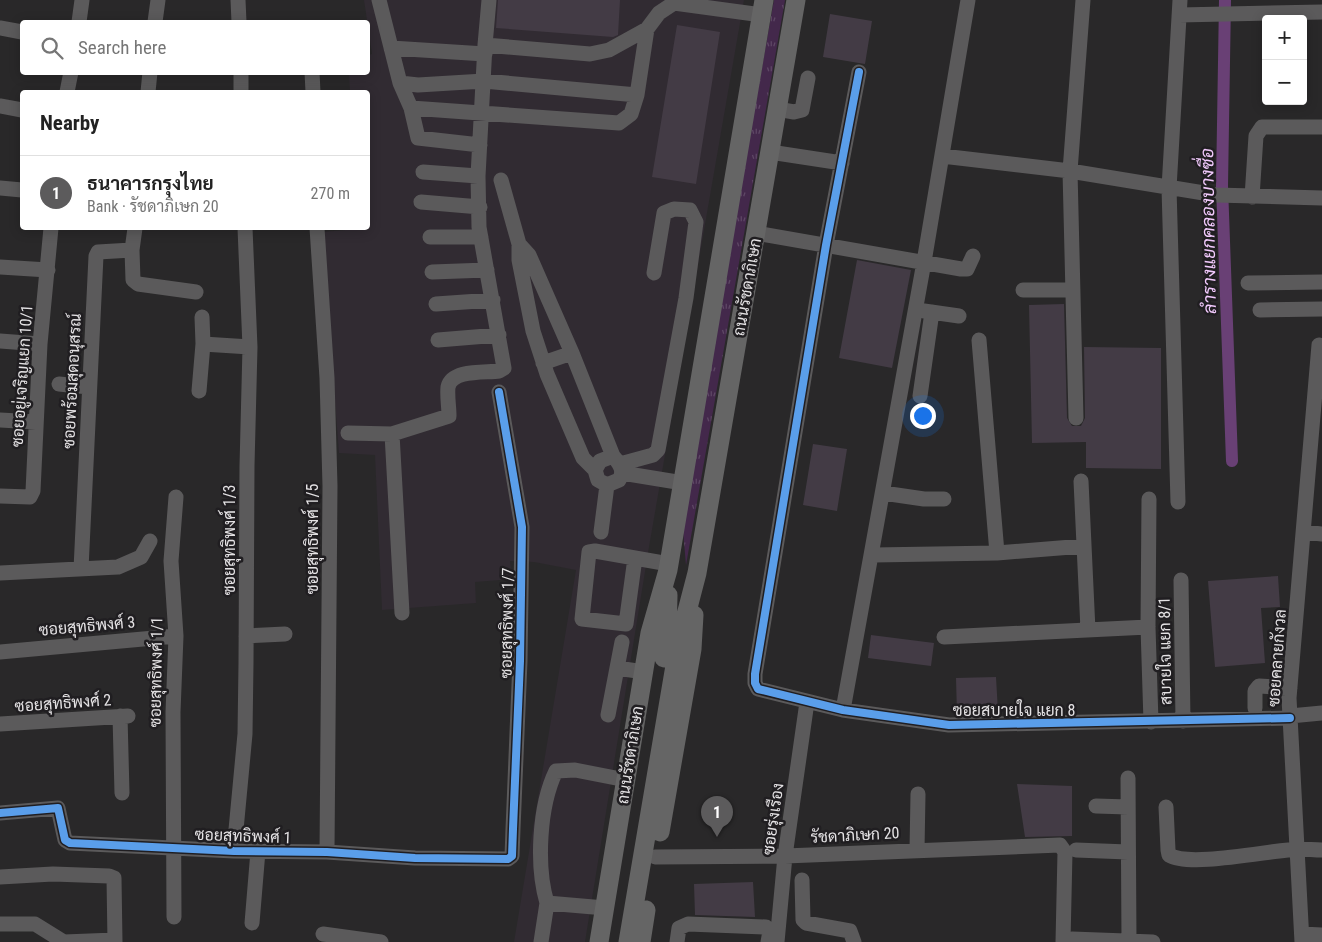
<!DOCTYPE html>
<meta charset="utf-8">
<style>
body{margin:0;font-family:"Roboto Condensed",Sarabun,sans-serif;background:#f6f6f6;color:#222}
.controls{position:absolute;right:15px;top:15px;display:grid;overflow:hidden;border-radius:5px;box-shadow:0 2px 12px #0003}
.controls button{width:45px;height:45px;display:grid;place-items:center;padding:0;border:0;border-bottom:1px solid #e0e0e0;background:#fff;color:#222;font:25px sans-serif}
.you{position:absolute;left:922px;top:415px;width:18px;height:18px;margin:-12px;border:4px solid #fff;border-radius:50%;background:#1a73e8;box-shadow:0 0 0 8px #1a73e833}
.badge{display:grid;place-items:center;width:32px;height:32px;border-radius:50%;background:#5c5b5c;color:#fff;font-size:16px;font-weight:700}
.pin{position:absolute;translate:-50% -41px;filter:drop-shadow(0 1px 2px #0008)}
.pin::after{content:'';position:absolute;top:26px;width:18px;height:15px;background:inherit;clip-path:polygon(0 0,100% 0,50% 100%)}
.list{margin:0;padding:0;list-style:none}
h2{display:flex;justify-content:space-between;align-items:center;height:65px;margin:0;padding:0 20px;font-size:21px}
h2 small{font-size:16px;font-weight:400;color:#767676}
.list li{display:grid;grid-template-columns:32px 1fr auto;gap:15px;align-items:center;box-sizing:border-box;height:75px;padding:0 20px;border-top:1px solid #e0e0e0}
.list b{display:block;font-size:19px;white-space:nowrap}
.list p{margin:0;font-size:16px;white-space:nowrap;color:#767676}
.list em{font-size:16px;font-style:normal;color:#767676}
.icon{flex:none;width:28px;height:28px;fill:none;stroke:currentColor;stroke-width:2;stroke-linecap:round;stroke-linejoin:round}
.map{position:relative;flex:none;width:1322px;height:942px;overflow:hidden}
.search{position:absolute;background:#fff;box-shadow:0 2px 12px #0003;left:20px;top:20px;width:350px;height:55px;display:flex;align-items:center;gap:12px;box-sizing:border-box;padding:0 18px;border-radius:5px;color:#767676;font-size:19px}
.panel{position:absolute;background:#fff;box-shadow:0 2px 12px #0003;left:20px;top:90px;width:350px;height:140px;border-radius:5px}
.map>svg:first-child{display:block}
</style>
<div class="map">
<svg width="1322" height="942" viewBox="0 0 1322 942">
<defs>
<pattern id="grass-tufts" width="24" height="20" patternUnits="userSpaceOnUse" patternTransform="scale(1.25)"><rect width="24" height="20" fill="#43284b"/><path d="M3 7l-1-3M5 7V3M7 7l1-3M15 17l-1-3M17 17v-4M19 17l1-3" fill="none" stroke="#5e4765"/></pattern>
</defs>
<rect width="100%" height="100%" fill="#292829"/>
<path fill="#312b32" d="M364 0H744L649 547 585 942H514L576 570 534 562 510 561 512 579 475 582 476 603 382 610 375 455 339 453 322 232 368 228V92H350L349 73 368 72V55L372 54Z"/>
<path fill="url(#grass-tufts)" d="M774 0H785L686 565 682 518Z"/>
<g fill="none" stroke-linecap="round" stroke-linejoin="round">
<path stroke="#694075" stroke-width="12" d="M1225 0 1222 186 1232 461"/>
</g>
<path fill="#433b45" d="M498 0H620L618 35 613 37 496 28Z
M830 14 872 21 865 64 823 57Z
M677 25 720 32 696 184 652 177Z
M857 260 911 270 892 368 839 358Z
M1064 304 1067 418 1072 426H1081L1085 418 1084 347 1161 348V469L1086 468V442L1032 443 1029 305Z
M813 444 847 449 837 511 803 505Z
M1278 576 1280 607 1261 608 1265 663 1215 667 1208 581Z
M871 635 934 643 931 666 868 658Z
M996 677 998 712 957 714 956 678Z
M1017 784 1072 786V836L1025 837Z
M753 882 755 917 695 915 694 884Z"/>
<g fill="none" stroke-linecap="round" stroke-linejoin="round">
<path stroke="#5b5a5b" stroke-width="15" d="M238 0 239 22
M379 0 400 83 418 85 484 81 637 95
M489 0 485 45 590 54 609 50 647 29 659 13 674 3 762 15
M1179 15 1322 12
M79 22 82 0
M155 22 158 0
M0 28 22 32
M391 48 485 54
M241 72V92
M312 72 313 92
M859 72 826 245 755 674V683L758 689 843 710 949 725 1290 718
M400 83 411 108 619 123 631 114 637 95 647 29
M67 92 71 72
M148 92 150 72
M0 106 22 110
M411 108 418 138 480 145
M777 109 794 112 802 110 808 78
M770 152 842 163
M942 156 1070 171 1216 195 1322 198
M423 172 478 176
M501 180 519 244V260L533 331 547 374 583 458 595 470
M0 188 22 190
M1252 197 1256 136 1262 127H1322
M421 202 480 207
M317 228 327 378 330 486 327 852
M756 233 961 269H967L973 256
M430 237H481
M519 244 529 255 572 353
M132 250 133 280 138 284 196 292
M0 267 48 270
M432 272 487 270
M1248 283 1322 282
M1023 290H1073
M436 304 493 300
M1260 310 1322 309
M924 311 959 316
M438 340 499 335
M979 340 997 553
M0 341 40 344
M203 344 250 347
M543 363 572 353 613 456
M59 384 89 387
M199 391 203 344 202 317
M920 396 932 312
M1076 418 1070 171 1083 0
M0 420 36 422
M348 433 392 434 402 613
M392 434 449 416C449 407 447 396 448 387 452 369 486 373 499 371L504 368 479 227 478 176 485 45
M613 456C620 464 625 471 619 480L607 485 598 480 595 470 600 461Z
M620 464 653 455 658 450 686 298 696 222 690 210 674 209 664 213 654 273
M622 473 683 483
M1081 481 1088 630
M883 493 924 499H944
M0 496 30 497 33 491 40 344 51 228
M1149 499 1148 627 1151 722
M1178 502 1169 188 1180 0
M601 532 607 485
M1305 532 1322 534
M873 555 997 553 1084 546
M635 558 626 624 582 619 589 552 595 551 669 564
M81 569 96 256 98 252 132 250 135 228
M0 573 118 567 141 557 150 541
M1181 580 1183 721
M246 636 285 634
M944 637 1148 627
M0 652 176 636
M617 668 622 642
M1255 708V691L1259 686 1290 688
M843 710 924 262 968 0
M608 715 617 668 644 672
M120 716 122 793
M1290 716 1322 713
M0 724 128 716
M1128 778 1129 941
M1096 806 1128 807
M1166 807 1168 850 1169 855C1190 868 1271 850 1299 849 1307 849 1314 850 1322 850
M0 813 58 808 65 840 70 843 234 851 327 852 415 858 508 859 512 856 513 829 520 661 522 527 499 392
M917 850 918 794
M1076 850 1128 852
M234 851 245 734 246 663 247 466 250 347 245 228
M655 857 785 856 1060 845 1065 852 1063 942
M0 877 53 874 109 876 114 878 115 942
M802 880 803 920 806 923 850 931 854 942
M547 903C536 866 539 806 556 771L575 770 626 780
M174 917 173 712 176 636 171 561 176 497
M252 923 258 851
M0 924H35L64 942 115 940
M323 934 381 942
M1302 934 1322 935
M1072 939 1153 942
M541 942 547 903 605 908
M677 942 679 928 688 924 766 927 770 931 768 942
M777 942 785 856 807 702
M1302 942 1289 698 1319 345"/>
<path stroke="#656565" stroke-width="19" d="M664 658 667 640 668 595
M660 832 692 649 694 615
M599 942 650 633 668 570 764 0
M628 942 679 642 697 573 796 0
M641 942 646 910"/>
<defs>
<path id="cycleway" d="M859 72 826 245 755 674V683L758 689 843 710 949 725 1290 718
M0 813 58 808 65 840 70 843 234 851 327 852 415 858 508 859 512 856 513 829 520 661 522 527 499 392"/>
</defs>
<use href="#cycleway" stroke="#201e21" stroke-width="11"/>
<use href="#cycleway" stroke="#5a9eea" stroke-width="8"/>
</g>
<g text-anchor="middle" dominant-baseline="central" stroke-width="5" stroke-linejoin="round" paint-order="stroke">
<g font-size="16" fill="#e4e2e4" stroke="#201e21">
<text transform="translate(747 287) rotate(-80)">ถนนรัชดาภิเษก</text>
<text transform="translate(22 376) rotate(-86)">ซอยอยู่เจริญแยก 10/1</text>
<text transform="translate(72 381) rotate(-87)">ซอยพร้อมสุดอนุสรณ์</text>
<text transform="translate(312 539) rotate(-90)">ซอยสุทธิพงศ์ 1/5</text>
<text transform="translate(229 540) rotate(-90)">ซอยสุทธิพงศ์ 1/3</text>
<text transform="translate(507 623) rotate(-89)">ซอยสุทธิพงศ์ 1/7</text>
<text transform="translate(87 626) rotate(-5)">ซอยสุทธิพงศ์ 3</text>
<text transform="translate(1165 651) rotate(-91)">สบายใจ แยก 8/1</text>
<text transform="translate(1277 658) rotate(-86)">ซอยคลายกังวล</text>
<text transform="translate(156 672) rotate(-89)">ซอยสุทธิพงศ์ 1/1</text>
<text transform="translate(63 703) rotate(-4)">ซอยสุทธิพงศ์ 2</text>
<text x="1014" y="710">ซอยสบายใจ แยก 8</text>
<text transform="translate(630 755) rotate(-81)">ถนนรัชดาภิเษก</text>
<text transform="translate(773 819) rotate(-82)">ซอยรุ่งเรือง</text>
<text transform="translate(855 835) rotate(-3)">รัชดาภิเษก 20</text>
<text transform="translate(243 836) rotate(2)">ซอยสุทธิพงศ์ 1</text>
</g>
<g font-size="18" font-style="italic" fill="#f2cafd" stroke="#201e21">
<text transform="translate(1208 231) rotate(-91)">ลำรางแยกคลองบางซื่อ</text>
</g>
</g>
</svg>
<div class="controls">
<button>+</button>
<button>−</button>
</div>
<div class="you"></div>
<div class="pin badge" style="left:717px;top:837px">1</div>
<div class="search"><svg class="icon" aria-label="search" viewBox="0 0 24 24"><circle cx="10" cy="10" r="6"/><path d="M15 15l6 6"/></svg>Search here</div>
<section class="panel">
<h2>Nearby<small></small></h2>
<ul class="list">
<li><span class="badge">1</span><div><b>ธนาคารกรุงไทย</b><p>Bank · รัชดาภิเษก 20</p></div><em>270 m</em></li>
</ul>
</section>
</div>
